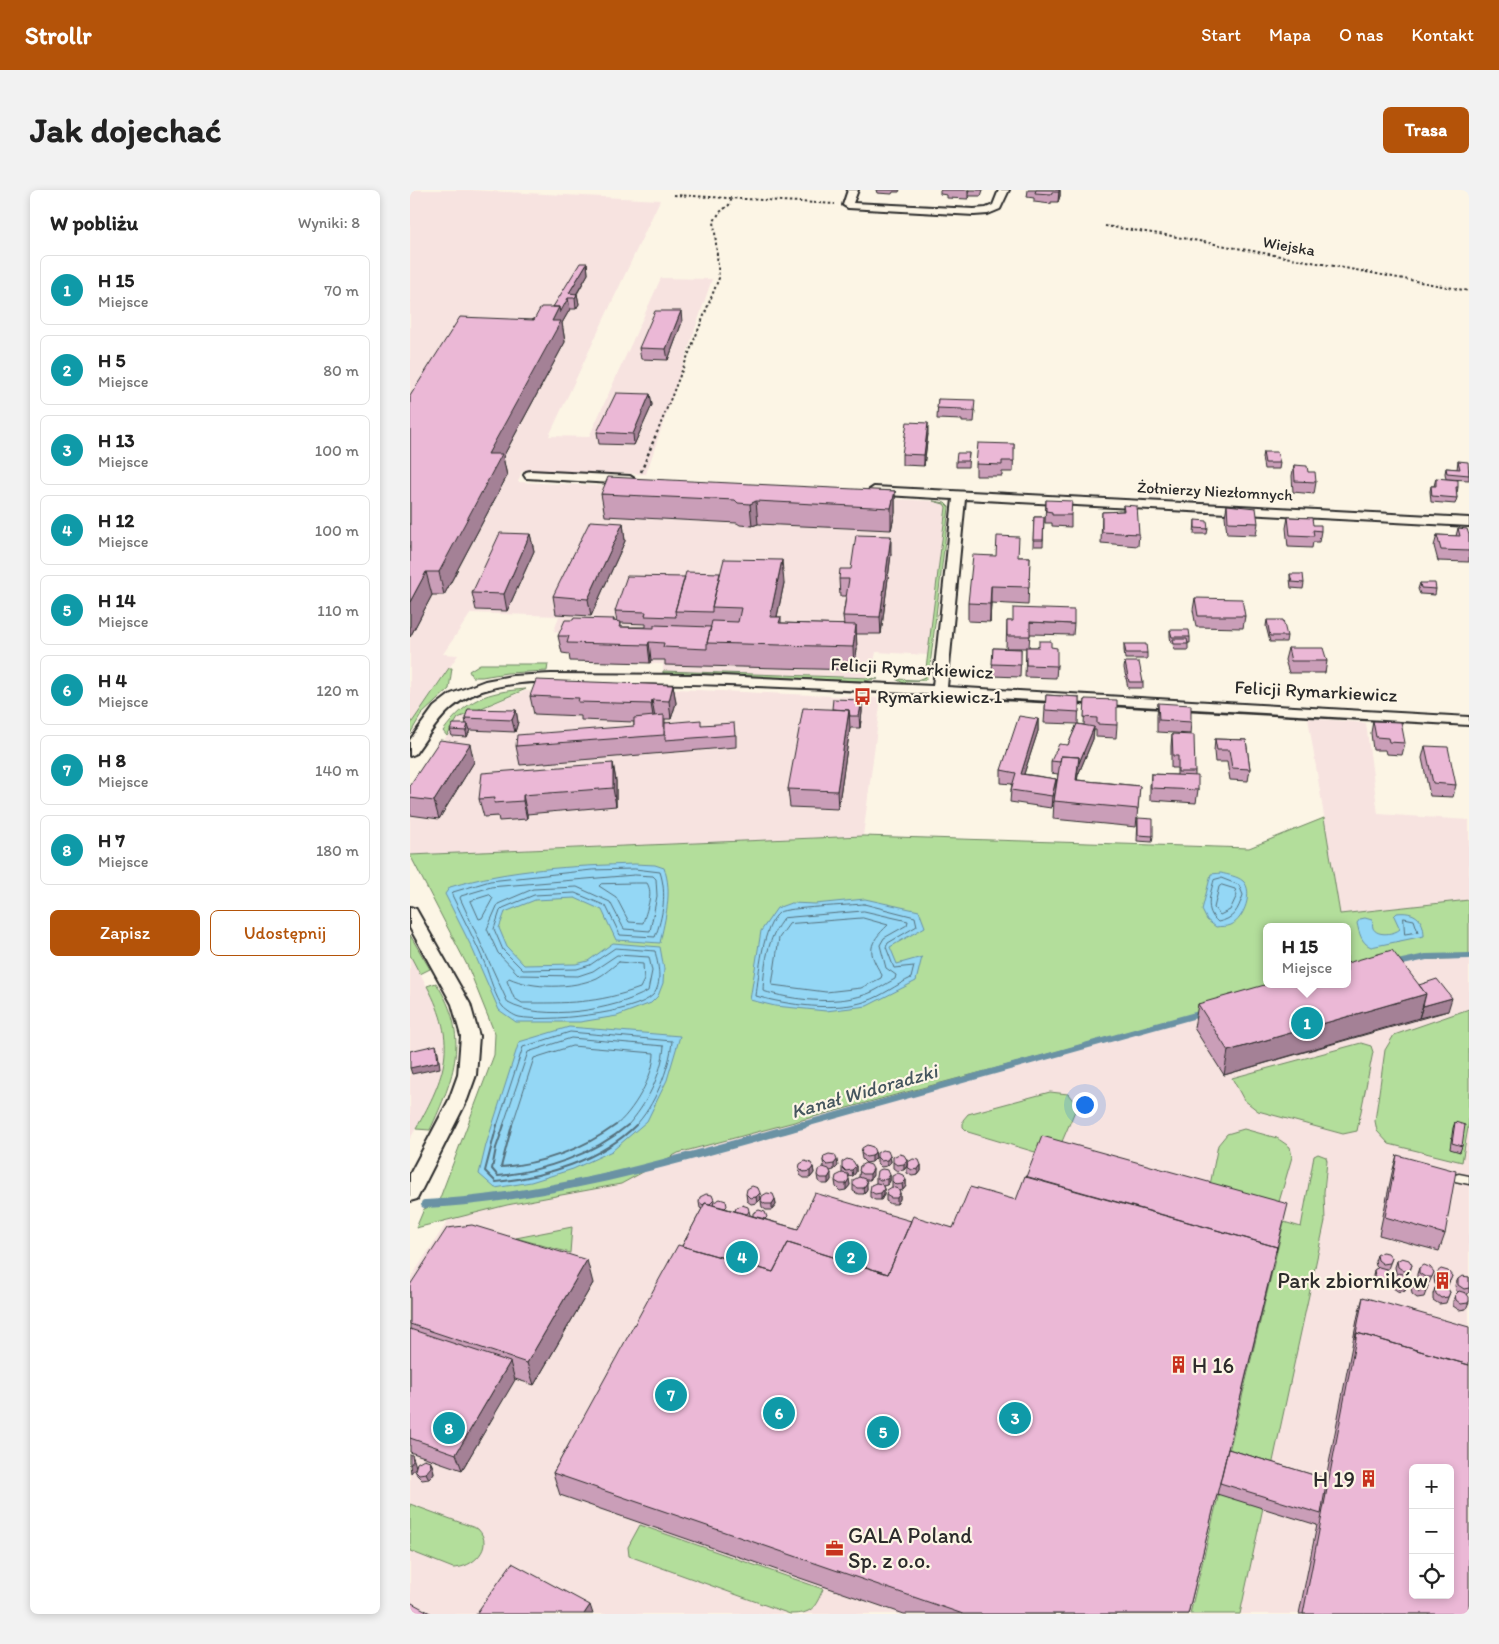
<!DOCTYPE html>
<html lang="pl">
<meta charset="utf-8">
<style>
body{margin:0;font-family:Itim,sans-serif;background:#f2f2f2;color:#222}
.controls{position:absolute;right:15px;bottom:15px;display:grid;overflow:hidden;border-radius:8px;box-shadow:0 2px 8px #0003}
.controls button{width:45px;height:45px;display:grid;place-items:center;padding:0;border:0;border-bottom:1px solid #e0e0e0;background:#fff;color:#222;font:25px sans-serif}
.you{position:absolute;left:674px;top:914px;width:18px;height:18px;margin:-12px;border:4px solid #fff;border-radius:50%;background:#1a73e8;box-shadow:0 0 0 8px #1a73e833}
.badge{display:grid;place-items:center;width:32px;height:32px;border-radius:50%;background:#b45309;color:#fff;font-size:16px;font-weight:700}
.pin{position:absolute;translate:-50% -50%;border:2px solid #fff;box-shadow:0 1px 5px #0006}
.popup{position:absolute;left:853px;top:733px;width:88px;height:65px;box-sizing:border-box;display:grid;place-content:center;border-radius:8px;background:#fff;filter:drop-shadow(0 1px 4px #0005);font-size:16px;white-space:nowrap;color:#767676}
.popup b{font-size:19px;color:#222}
.popup::after{content:'';position:absolute;left:50%;top:100%;margin-left:-10px;border:10px solid transparent;border-top-color:#fff}
.list{margin:0;padding:0;list-style:none}
h2{display:flex;justify-content:space-between;align-items:center;height:65px;margin:0;padding:0 20px;font-size:21px}
h2 small{font-size:16px;font-weight:400;color:#767676}
.list li{display:grid;grid-template-columns:32px 1fr auto;gap:15px;align-items:center;box-sizing:border-box;height:70px;margin:0 10px 10px;padding:0 10px;border:1px solid #e0e0e0;border-radius:8px}
.list b{display:block;font-size:19px;white-space:nowrap}
.list p{margin:0;font-size:16px;white-space:nowrap;color:#767676}
.list em{font-size:16px;font-style:normal;color:#767676}
.actions{display:flex;gap:10px;padding:15px 20px}
.actions a{flex:1;padding:11px 0;border:1px solid #b45309;border-radius:8px;text-align:center;font-size:18px;color:#b45309}
.actions .main{background:#b45309;color:#fff}
.icon{flex:none;width:28px;height:28px;fill:none;stroke:currentColor;stroke-width:2;stroke-linecap:round;stroke-linejoin:round}
.map{position:relative;flex:none;width:1059px;height:1424px;overflow:hidden;border-radius:8px}
header{display:flex;align-items:center;gap:30px;box-sizing:border-box;height:70px;padding:0 25px;background:#b45309;color:#fff}
header strong{font-size:24px}
nav{display:flex;gap:28px;margin-inline-start:auto;font-size:18px}
.intro{display:flex;align-items:center;justify-content:space-between;box-sizing:border-box;height:120px;padding:0 30px}
h1{margin:0;font-size:35px}
.button{padding:12px 22px;border-radius:8px;background:#b45309;color:#fff;font-size:18px;font-weight:700}
main{display:flex;gap:30px;padding:0 30px}
aside{flex:1;background:#fff;border-radius:8px;box-shadow:0 2px 8px #0003}
.map>svg:first-child{display:block}
</style>
<header>
<strong>Strollr</strong>
<nav><a>Start</a><a>Mapa</a><a>O nas</a><a>Kontakt</a></nav>
</header>
<div class="intro"><h1>Jak dojechać</h1><a class="button">Trasa</a></div>
<main>
<aside>
<h2>W pobliżu<small>Wyniki: 8</small></h2>
<ul class="list">
<li><span class="badge" style="background:#0f9aa8">1</span><div><b>H 15</b><p>Miejsce</p></div><em>70 m</em></li>
<li><span class="badge" style="background:#0f9aa8">2</span><div><b>H 5</b><p>Miejsce</p></div><em>80 m</em></li>
<li><span class="badge" style="background:#0f9aa8">3</span><div><b>H 13</b><p>Miejsce</p></div><em>100 m</em></li>
<li><span class="badge" style="background:#0f9aa8">4</span><div><b>H 12</b><p>Miejsce</p></div><em>100 m</em></li>
<li><span class="badge" style="background:#0f9aa8">5</span><div><b>H 14</b><p>Miejsce</p></div><em>110 m</em></li>
<li><span class="badge" style="background:#0f9aa8">6</span><div><b>H 4</b><p>Miejsce</p></div><em>120 m</em></li>
<li><span class="badge" style="background:#0f9aa8">7</span><div><b>H 8</b><p>Miejsce</p></div><em>140 m</em></li>
<li><span class="badge" style="background:#0f9aa8">8</span><div><b>H 7</b><p>Miejsce</p></div><em>180 m</em></li>
</ul>
<div class="actions"><a class="main">Zapisz</a><a>Udostępnij</a></div>
</aside>
<div class="map">
<svg width="1059" height="1424" viewBox="0 0 1059 1424">
<rect width="100%" height="100%" fill="#fcf5e5"/>
<filter id="ink" filterUnits="userSpaceOnUse"><feTurbulence type="fractalNoise" baseFrequency=".02" numOctaves="2"/><feDisplacementMap in="SourceGraphic" scale="10" xChannelSelector="R" yChannelSelector="G"/><feConvolveMatrix kernelMatrix="1 2 1 2 8 2 1 2 1" color-interpolation-filters="sRGB"/></filter>
<g filter="url(#ink)">
<path fill="#f7e3e0" fill-rule="evenodd" d="M0 0H60L250 10 139 246 179 247 251 88 302 89 236 284 112 281 108 292 446 307 523 311 535 314 536 317 518 465 466 462 461 488 253 481V474L160 471 162 464 152 463 158 447 144 441 149 426 61 423 33 464 48 465 0 535Z
M266 499 471 508 453 646 0 665V605L48 528 115 501Z
M898 528 956 533 968 624 1059 630V710L930 724Z
M0 765 25 811 36 847 35 875 22 910 0 949Z
M1059 768V1424H0V1089L41 1026 211 993 268 963 602 874 890 794H937L974 771ZM1003 1278H1040V1405H1003Z"/>
<path fill="#b3de9b" stroke="#6f8463" d="M523 311 535 313 539 317 519 484 515 490 496 491 495 494 486 489 507 490 515 487 536 317 534 314Z
M70 474H138L137 481 97 483 72 487H62L59 481Z
M39 478H42L39 499 11 525 0 544V535Z
M253 481 461 488 468 489 453 491 253 483Z
M116 499 48 528 37 546 33 541C57 509 76 502 116 499Z
M914 628 930 724 1059 710V768L974 771 937 781V737H857V794H891L602 874 268 963 211 994 97 1015 6 1038 14 1019 28 1013 84 865 85 844 58 777 0 665 453 646 839 658Z
M0 745 20 779 10 784 0 765Z
M26 793C61 846 44 888 20 940L6 939C36 885 48 854 17 796Z
M1059 819V932L1052 972 979 954 967 941 965 931 975 860 984 845Z
M951 853 961 856 963 862 947 941 933 944 848 921 834 910 822 888Z
M640 902 658 904 665 913V921L645 968 558 942 553 937V930L558 924Z
M834 939 867 948 880 957 882 967 864 1029 797 1010 808 955 817 944Z
M908 964 916 967 917 971 914 1002 915 1031 830 1424H780L874 1032 891 1037 904 966Z
M162 1037 160 1063 106 1048Z
M0 1314 68 1339C85 1357 63 1378 43 1378L0 1361Z
M230 1335 413 1399C405 1418 402 1424 380 1424L219 1366 218 1357Z"/>
<path fill="#94d7f5" stroke="#6a92a4" d="M225 674 245 675 254 678C263 702 255 729 250 753L206 750 192 720 165 708 125 710 95 722 89 738 97 757 114 775 166 774 178 771 203 753 250 757 254 779 253 793 248 806 241 813 207 826 170 832H106L89 820 62 758 35 704 40 697C99 679 163 676 225 674Z
M811 683C818 685 827 686 833 691 844 701 834 729 821 735 817 737 810 736 806 737L797 730 792 720 801 684Z
M455 709 509 721 515 737 480 757 487 774 512 767 506 791 457 816 416 821 365 816 340 810 351 741 367 718 381 713 405 714Z
M987 723C1004 721 1014 728 1014 746L961 757C951 753 949 742 947 733L950 729 955 728 962 730C963 732 962 735 963 738 967 747 985 744 990 739L984 726Z
M159 837 270 846 257 890 237 931 202 961 163 979 121 992 85 998 69 984 76 955 109 852Z"/>
<g fill="none" stroke-linecap="round" stroke-linejoin="round">
<path stroke="#55707c" stroke-width="1" d="M225 679 250 682C257 703 253 727 245 747L210 745 196 716 165 703 124 705 93 718 90 721 84 739 93 760 113 780 167 779 180 775 205 758 245 761C248 774 253 794 243 805 225 824 134 832 109 827 104 826 96 820 93 817 86 809 79 785 75 774 65 751 53 728 42 705L43 702 80 691 182 680Z
M225 685 243 686 246 689 247 706 240 741 214 739 200 712 167 697 123 699 88 714 77 739 88 763 109 785 168 786 183 781 207 765 239 767 242 781 238 801C205 820 132 832 98 813L50 708 51 706 81 697Z
M811 688 829 695 833 705C828 720 824 729 808 732 794 720 800 705 804 690Z
M225 693H237C244 704 236 721 233 733L219 732 206 707 189 696 191 694Z
M812 695 825 699 827 705 820 720 810 725 804 718 809 697Z
M80 705 83 708 72 728 69 729 61 711Z
M454 714 505 727 507 736 478 753 476 757 484 778 504 776 501 788C486 795 472 806 457 811 426 822 377 815 346 806 349 784 352 736 370 722 375 718 442 715 454 714Z
M454 721 498 731 497 735 474 748 470 755 476 778 486 785 485 789C475 794 465 802 454 805 424 815 382 810 353 801 354 777 357 747 374 728Z
M453 728 478 735C458 754 457 761 472 785L471 788 451 798 416 802 362 795 369 748 379 734Z
M994 728 1004 730 1008 742 995 744Z
M209 772 233 774 234 790 230 798C186 814 157 813 112 813L104 808 97 791 99 788C123 799 162 799 187 788 195 784 202 777 209 772Z
M87 936 113 857 160 842 262 851C260 878 244 917 225 936
M93 936 118 862 161 848 254 856C252 884 236 916 217 936
M102 936 124 868 162 856 244 863C244 886 223 922 205 936"/>
<path stroke="#55707c" stroke-width="2" d="M87 935 75 981 86 992C135 987 191 970 226 935
M94 935 86 958 82 979 88 986C133 981 183 965 218 935
M102 935 91 977C132 974 173 959 206 935"/>
<path stroke="#6a92a4" stroke-width="6" d="M983 774 1016 767 1059 766
M388 936 793 823"/>
<path stroke="#6a92a4" stroke-width="8" d="M15 1014C144 1008 269 969 393 935"/>
<defs>
<path id="service" d="M1049 984 1059 986V994L1045 991 1044 988 1045 985Z"/>
<path id="minor" d="M438 0H448L443 13 564 19 576 18 583 15 589 0H599L590 19 578 24 564 25 438 18 433 15Z
M120 281 220 286 226 290 220 294 116 288 114 285 116 282Z
M464 297 1059 328V336L555 309 537 497 1059 527V535C838 522 617 509 396 498 329 495 262 493 194 493 159 492 121 489 86 497 40 508 30 529 5 564L0 566V550L24 517 41 504 75 491 102 486 141 484 290 485 523 496 543 309 460 304 458 301Z
M0 717 6 719 60 814 69 846 66 885 57 910 7 1009 0 1011V984L39 910 48 885 51 846 42 814 0 738Z"/>
</defs>
<use href="#service" stroke="#2b2b2b" stroke-width="3"/>
<use href="#minor" stroke="#2b2b2b" stroke-width="4"/>
<path stroke="#2b2b2b" stroke-width="2" stroke-dasharray="2.5 2.5" stroke-linecap="butt" d="M264 5 425 14
M695 36 756 45 1059 101
M247 243 309 88 304 31 310 22 319 15 322 8"/>
<path stroke="#2b2b2b" stroke-width="2.5" stroke-dasharray="3 3" stroke-linecap="butt" d="M231 282 247 242"/>
<use href="#service" fill="#fcf5e5" fill-rule="evenodd"/>
<use href="#minor" fill="#fcf5e5" fill-rule="evenodd"/>
</g>
<path fill="#ca9eb8" stroke="#2b2b2b" fill-rule="evenodd" d="M466 0H490L489 2H483L482 4 467 3Z
M530 0H573L571 6H559L558 9 537 8V5L530 4Z
M618 0H650V6L648 12H641V14L624 12V8L617 7Z
M177 73 178 84 167 104 169 114 166 119H160L152 133 155 152 93 267 97 286 34 405H22L0 447V206L143 117Z
M272 132 258 170 231 169 229 158Z
M240 204 242 215 224 255 189 254 187 242Z
M528 209 565 221 564 232H552V230L527 229Z
M518 244 514 276 492 275V264Z
M604 254 603 282H592V286H566V274Z
M853 262 870 273 869 279H854L852 267Z
M559 263 558 277H546V271Z
M1048 271 1059 279V290L1036 289 1035 283 1036 278 1047 279Z
M884 275 898 282 906 292 904 304 883 302 882 286Z
M1026 288 1048 297 1047 303H1046L1047 308 1045 314 1021 312 1020 301 1021 296H1024Z
M485 301V323L481 340 348 334 342 336 330 335 327 333 195 326 191 304Z
M636 310 661 325V337L642 336V333H635Z
M713 315 729 344 728 356 691 353 692 322 713 321Z
M817 315 848 333 846 345 817 344 815 326Z
M624 327H634L633 356H623Z
M878 327 903 335 911 341 909 352H903L902 358 878 357 876 338Z
M785 330 798 339 797 344H784Z
M213 333 215 351 181 426 146 424 143 406Z
M1048 338 1059 345V372L1028 371 1024 356 1027 345 1046 346Z
M120 344 124 361 97 421 66 420 62 403Z
M481 364 471 444H446L447 459 444 480 255 475V470H241L240 473 160 471 159 464 152 463 148 446 204 429V431L207 432 205 421 374 393 367 427H371V433L434 435 433 426 436 406H430L429 389 441 379ZM211 433 236 434V437H211Z
M609 367H620L618 415 581 413 580 432 558 431V413Z
M880 384 894 393 893 399 881 398 880 389Z
M1010 393 1026 399 1025 405 1010 404 1008 399Z
M785 408 835 426 833 438 786 437 783 420Z
M857 430 877 446 876 452H860L856 436Z
M597 431 664 434 663 445 620 444 619 457H641L647 476 646 488 615 487 616 458H596Z
M760 440 780 447V453H778V460H764L763 453H761L760 446Z
M714 454 737 463V469H715L714 460Z
M583 458 611 459 610 487 582 486Z
M878 458 917 471 915 483H879L875 470Z
M715 472 733 492V498H718L714 478Z
M263 495 266 513 261 529H255V533L291 535 326 545V557L110 575 106 556 224 536V532L171 530V526L124 524 120 506Z
M636 505 669 507 668 534 674 535 675 509 707 535 706 548 686 547V540H684L683 549 668 585 667 590 730 596 726 637 643 629 644 611 648 584 641 583V571L658 555 667 534 634 533Z
M452 510V522L450 538H440L428 619 380 617 378 599 422 519Z
M748 513 781 532 780 544 747 542V526Z
M106 520 108 532 105 542 60 540 57 547 42 546 40 540 56 534 55 528Z
M628 529V541L614 584 646 589V601L641 618 600 612 601 600 602 594 591 593V580Z
M963 531 995 553 992 565 976 564 975 560H963L961 543Z
M762 544 785 582V586L788 600 786 613 740 610V596L741 584 767 585V578H761V556Z
M805 549 836 550 840 579 838 591 820 590 817 572H805L804 561Z
M1015 556 1046 595 1043 607 1020 606 1012 568Z
M64 572 29 629 0 625V595Z
M203 573 206 591V616L117 624V629L89 631 88 626 74 627 69 609Z
M728 628 743 646 742 652 727 651Z
M1009 795 1038 821 814 885 784 838 788 814Z
M1045 932 1052 956 1050 962 1040 959 1043 938Z
M465 962 466 968 462 972 456 973 452 969 451 963Z
M987 965 1035 1044 1029 1061 969 1045 982 983Z
M414 966 428 976 424 980 420 981 421 990 418 994H412L408 991 407 985 414 977 413 971Z
M480 966 481 972 477 976 471 977 467 973V967Z
M497 970V976L494 980 487 981 483 978V972Z
M511 975V981L508 985 502 986 497 983V977Z
M446 976V982L443 986 438 987 440 995 436 1000 430 1001 426 997 425 991 432 983V977Z
M450 976 463 985 460 990H456L457 999 454 1004H448L443 1001V995L449 987Z
M403 977 404 983 400 988H394L390 985 389 979Z
M480 985V991L477 995 473 996 474 999V1005L471 1010H465L460 1007V1001L466 993V987Z
M496 990V996L493 1000 489 1001 490 1003V1009L487 1014H481L476 1011V1005L482 997V991Z
M336 1004 351 1009 347 1013 341 1014 337 1011Z
M365 1009 366 1015 362 1020H356L352 1017 351 1011Z
M304 1010V1013L318 1019 325 1021H339L340 1025 388 1039 501 1031 543 1038 862 1079 818 1259 916 1289 948 1125 953 1107 1059 1424H889L907 1335 807 1304 778 1424H494L150 1305 143 1283 272 1056 292 1019 290 1018 289 1012Z
M967 1065 982 1068 978 1079H976L977 1090 975 1095 969 1096 963 1092V1086L964 1080 968 1078 966 1076 965 1071Z
M987 1071 1002 1075 998 1086H996L997 1096 995 1101 989 1102 983 1098 982 1092 984 1086 988 1084 986 1083 985 1077Z
M1009 1078 1024 1082 1019 1093H1016L1018 1096 1014 1107 1007 1108 1002 1104 1001 1098 1003 1092 1007 1089V1084Z
M1027 1082 1042 1086 1037 1097H1036L1040 1102 1036 1113 1029 1114 1023 1110V1104L1025 1098 1028 1096 1025 1094 1024 1088Z
M1059 1087V1102L1058 1104H1057L1059 1112 1056 1119 1049 1120 1043 1116V1111L1045 1105 1048 1102 1046 1101 1045 1095 1048 1089Z
M183 1093 124 1195 105 1189 52 1280 0 1262V1095Z
M20 1271 23 1277 24 1283 19 1289 12 1290 7 1285 5 1280Z"/>
<path fill="#a48196" stroke="#2b2b2b" d="M558 0H559V6L558 9Z
M649 0H650V6L648 12Z
M177 73 178 84 164 108 159 103Z
M167 104 169 114 166 119 165 108Z
M158 108 160 119 152 133 155 152 93 267 97 286 34 405 29 382 78 264 142 131 149 117Z
M271 121 272 132 258 170 256 159Z
M240 204 242 215 224 255 223 244Z
M518 233V244L514 276V265Z
M485 301V323L481 340V318Z
M346 311 348 334 342 336 340 314Z
M213 333 215 351 181 426 178 409Z
M120 344 124 361 97 421 94 404Z
M481 346V364L471 444 470 427Z
M372 370 374 393 362 450 360 427Z
M16 382 22 405 0 447V412Z
M581 396V413L580 432V414Z
M446 435 447 459 444 480 443 457Z
M239 452 241 470 240 473 238 455Z
M263 495 266 513 261 529 259 511Z
M242 510 245 528 244 532 241 514Z
M452 510V522L450 538 449 526Z
M106 520 108 532 105 542 102 530Z
M439 520 440 538 428 619 427 601Z
M628 529V541L610 596 611 584Z
M58 534 60 540 57 547 56 541Z
M684 537 683 549 668 585 665 608 666 590 669 573Z
M60 554 64 572 29 629 24 611Z
M203 573 206 591V616L203 598Z
M646 589V601L641 618 642 606Z
M113 605 117 624V629L113 611Z
M1016 804 1009 828 814 885 818 861Z
M1042 808 1038 821 1009 828 1013 816Z
M26 855 28 862 30 878 2 884 0 878Z
M465 962 466 968 462 972V966Z
M480 966 481 972 477 976V970Z
M427 970 428 976 424 980V974Z
M497 970V976L494 980V974Z
M511 975V981L508 985V979Z
M446 976V982L443 986 442 980Z
M403 977 404 983 400 988V981Z
M463 979V985L460 990V984Z
M421 983V990L418 994V988Z
M480 985V991L477 995V989Z
M439 989 440 995 436 1000V994Z
M496 990V996L493 1000 492 994Z
M457 993V999L454 1004 453 998Z
M474 999V1005L471 1010V1003Z
M350 1003 351 1009 347 1013 346 1007Z
M490 1003V1009L487 1014V1008Z
M365 1009 366 1015 362 1020V1014Z
M177 1070 183 1093 124 1195 117 1173Z
M999 1090 995 1101 989 1102 991 1096Z
M100 1172 105 1190 52 1280 46 1264Z
M2 1265 4 1270 6 1277 1 1283 0 1275Z
M20 1271 23 1277 24 1283 19 1289 16 1283Z
M180 1415 183 1424H174Z"/>
<path fill="#ebb8d6" stroke="#2b2b2b" fill-rule="evenodd" d="M626 0H649V2H642L641 4 625 3Z
M170 73H177L159 103 167 104 165 108H158L150 123 149 117H143Z
M131 117H149L142 131H151L78 264H92L29 382H16L0 412V206L50 127 124 130Z
M245 121H271L256 159 229 158Z
M206 203 240 204 223 244 187 242Z
M528 209 565 210 564 221H552V219L527 218Z
M497 232 518 233 514 265 492 264Z
M568 253 604 254V271H592V275L566 274Z
M853 262H867L870 273H855Z
M547 263H559L558 271H546Z
M1048 271 1058 272 1059 285 1037 283 1036 278 1050 279Z
M884 275 897 276 898 282H905L906 292 885 291Z
M198 287 485 301 481 318 346 311 340 314 328 313 325 310 191 304Z
M1026 288 1048 290V297H1046L1047 308 1022 306 1021 296H1026Z
M636 310 662 311 661 325H642V322L636 321Z
M713 315 727 316 729 344 692 342V322L714 321Z
M817 315 846 318 848 333 818 332Z
M624 327H634L633 350H623Z
M878 327 902 328 903 335H911V341L903 340 904 346 880 345Z
M785 330 797 331 798 339 785 338Z
M180 331 213 333 178 409 143 406Z
M1048 338 1057 339 1059 345V361L1031 360 1027 345 1050 346Z
M90 343 120 344 94 404 62 403Z
M446 345 481 346 470 427 433 426 439 389H429L430 379H441Z
M587 346 609 347 608 367H620L619 397 581 396 580 414 558 413 563 365 586 366Z
M314 369 372 370 360 427H371L369 433 446 435 443 457 297 453 302 431 328 432 331 418 302 417Z
M276 382 310 383 302 417V422L265 421Z
M880 384H893L894 393 882 392Z
M217 386 275 387 265 421 266 427 235 426 236 422 205 421Z
M1010 393H1025L1026 399 1011 398Z
M785 408 832 409 835 426H788Z
M603 418 664 420V434L620 432V446H597V431H603Z
M164 428 204 429 203 431 211 432 209 437 244 438V435L301 437 297 453V459L253 457 254 453 239 452 238 455 157 453 159 446H148L155 430H163Z
M857 430H873L877 446H860Z
M760 440H779L780 447H762Z
M763 449H777L778 454H764Z
M629 451H641V457L647 458V476L616 475V457H629Z
M714 454H736L737 463H716Z
M583 458 611 459V475L582 474Z
M878 458H913L917 471H881Z
M715 472H729L733 492H719Z
M126 490 263 495 259 511 242 510 241 514 168 512 169 508 120 506Z
M636 505 669 507V522L635 520Z
M423 509 452 510 449 526H440L439 520 422 519Z
M675 509 707 510V535L687 534V528L674 527Z
M748 513 781 515V532L749 530Z
M393 518 439 520 427 601 378 599Z
M58 519 106 520 102 530 55 528Z
M254 525V545L106 556 107 545 224 536V528Z
M609 526 628 529 611 584 646 589 642 606 601 600 606 583 591 580Z
M291 530V535L324 533 325 545 255 550V533Z
M963 531 991 532 995 553 979 552 978 548 966 547Z
M43 534H58L56 541 40 540Z
M667 534 684 537 669 573V567L651 566 650 572 641 571 649 554 658 555Z
M762 544 784 545 785 582H768V566H763Z
M805 549 836 550 840 579 822 578 819 560H807Z
M30 550 60 554 24 611 0 608V595Z
M1015 556 1038 557 1046 595 1023 593Z
M651 566 669 567 666 590 730 596 728 619 644 611Z
M203 573V598L113 605V611L84 613 85 608 69 609 72 583Z
M741 584 788 586V600L741 598Z
M728 628 743 629V646L728 645Z
M982 760 1016 804 818 861 788 814 858 794H937V773Z
M1027 789 1042 808 1013 816 1016 804 1009 795Z
M26 855 28 872 0 878V861Z
M1045 932 1055 935 1052 956 1042 953Z
M632 946 878 1014 866 1062 867 1057 616 987Z
M457 955 463 957 465 962 462 966 456 967 451 963 452 958Z
M472 960 478 961 480 966 477 970 471 971 467 967V963Z
M419 964 425 965 427 970 424 974 417 975 413 971 414 966Z
M489 964 494 965 497 970 494 974 487 975 483 972V967Z
M987 965 1046 981 1035 1044 975 1027Z
M437 969 443 971 446 976 442 980 436 981 432 977V972Z
M503 969 509 970 511 975 508 979 502 980 497 977 498 972Z
M395 971 401 973 403 977 400 981 394 982 389 979 390 974Z
M455 973 461 975 463 979 460 984H453L449 981 450 976Z
M413 977 419 979 421 983 418 988H411L407 985 408 980Z
M472 979 478 980 480 985 477 989 470 990 466 987 467 981Z
M432 983 438 984 439 989 436 994H430L425 991 426 986Z
M488 983 493 985 496 990 492 994 486 995 482 991V986Z
M615 986 867 1057 778 1424H553L143 1283 268 1055 363 1082 378 1053 478 1084 503 1026 543 1038 560 997 606 1010Z
M449 987 455 989 457 993 453 998H447L443 995V990Z
M466 993 472 994 474 999 471 1003 465 1004 460 1001 461 995Z
M342 996 348 998 350 1003 346 1007 340 1008 336 1004 337 999Z
M482 997 488 999 490 1003 487 1008H481L476 1005 477 1000Z
M357 1003 363 1004 365 1009 362 1014H355L351 1011 352 1006Z
M405 1003 501 1031 478 1084 378 1053 363 1082 272 1056 295 1013 388 1039Z
M296 1004 302 1005 304 1010 300 1014 295 1013 293 1015 289 1012 290 1007Z
M310 1009 316 1011 317 1016 315 1018 303 1015 304 1012Z
M332 1015 338 1017 339 1021 337 1024 325 1021 326 1018Z
M349 1020 355 1022 357 1027 355 1029 343 1026V1023Z
M62 1035 177 1070 117 1173 0 1134V1095L37 1038Z
M972 1062 978 1063 982 1068 980 1073 973 1074 968 1070 967 1065Z
M992 1068 999 1070 1002 1075 1000 1080 994 1081 988 1077 987 1071Z
M1013 1075 1020 1077 1024 1082 1022 1087H1015L1009 1083V1078Z
M969 1077 976 1079 979 1084 977 1089 971 1090 965 1086 964 1080Z
M1031 1079 1038 1081 1042 1086 1040 1091 1033 1092 1027 1088V1082Z
M989 1083 996 1085 999 1090 997 1095 991 1096 985 1092 984 1086Z
M1052 1086 1059 1087V1098L1054 1099 1048 1095V1089Z
M1008 1089 1014 1091 1018 1096 1016 1101 1009 1102 1004 1098 1003 1092Z
M1029 1095 1036 1097 1040 1102 1038 1107 1031 1108 1026 1104 1025 1098Z
M1049 1101 1056 1103 1059 1107V1111L1058 1113 1051 1114 1046 1110 1045 1105Z
M953 1107 1059 1137V1175L947 1143 945 1149Z
M0 1139 100 1172 46 1264 0 1248Z
M947 1143 1059 1175V1424H893ZM1003 1278H1040V1405H1003Z
M818 1259 917 1289 911 1324 810 1293Z
M0 1264 2 1265 3 1271 0 1275Z
M14 1269 20 1271 21 1277 16 1283 9 1284 5 1280 7 1273Z
M102 1373 180 1415 174 1424H66Z
M0 1412 22 1424H0Z"/>
</g>
<defs>
<symbol id="bus-bare" viewBox="-9 -9 18 18"><path d="M-5-6H5V4H4V6H2V4H-2V6H-4V4H-5ZM-3.5-4V0h7V-4ZM-3.5 1.2v1.5H-2V1.2ZM2 1.2v1.5H3.5V1.2Z" fill="#c8321e" stroke="#fcf5e5" stroke-width="2.5" paint-order="stroke"/></symbol>
<symbol id="building-bare" viewBox="-9 -9 18 18"><path d="M-4-6H4V6H1V3H-1V6H-4ZM-2.5-4.3h1.7v1.8h-1.7ZM.8-4.3h1.7v1.8H.8ZM-2.5-1h1.7V.8h-1.7ZM.8-1h1.7V.8H.8Z" fill="#c8321e" stroke="#fcf5e5" stroke-width="2.5" paint-order="stroke"/></symbol>
<symbol id="office-bare" viewBox="-9 -9 18 18"><path d="M-6-3h4V-5.5h4V-3h4V5H-6ZM-1-4.5V-3h2v-1.5ZM-6 0V1H6V0Z" fill="#c8321e" stroke="#fcf5e5" stroke-width="2.5" paint-order="stroke"/></symbol>
</defs>
<g fill-rule="evenodd">
<use href="#bus-bare" x="440" y="494" width="25" height="25"/>
<use href="#building-bare" x="1020" y="1078" width="25" height="25"/>
<use href="#building-bare" x="756" y="1162" width="25" height="25"/>
<use href="#building-bare" x="946" y="1276" width="25" height="25"/>
<use href="#office-bare" x="412" y="1346" width="25" height="25"/>
</g>
<g text-anchor="middle" dominant-baseline="central" stroke-width="4.5" stroke-linejoin="round" paint-order="stroke">
<g font-size="16" fill="#2b2b2b" stroke="#fcf5e5">
<text transform="translate(879 56) rotate(10)">Wiejska</text>
<text transform="translate(805 301) rotate(3)">Żołnierzy Niezłomnych</text>
</g>
<g font-size="19" fill="#2b2b2b" stroke="#fcf5e5">
<text transform="translate(502 478) rotate(3)">Felicji Rymarkiewicz</text>
<text transform="translate(906 501) rotate(3)">Felicji Rymarkiewicz</text>
</g>
<g font-size="19" fill="#2b2b2b" stroke="#fcf5e5" text-anchor="start">
<text x="467" y="506">Rymarkiewicz 1</text>
</g>
<g font-size="20" font-style="italic" fill="#45565e" stroke="#fcf5e5">
<text transform="translate(454 901) rotate(-16)">Kanał Widoradzki</text>
</g>
<g font-size="22" fill="#2b2b2b" stroke="#fcf5e5" text-anchor="end">
<text x="1018" y="1090">Park zbiorników</text>
<text x="782" y="1175" text-anchor="start">H 16</text>
<text x="945" y="1289">H 19</text>
<text x="438" y="1345" text-anchor="start">GALA Poland<tspan x="438" dy="25">Sp. z o.o.</tspan></text>
</g>
</g>
</svg>
<div class="controls">
<button>+</button>
<button>−</button>
<button><svg class="icon" aria-label="locate" viewBox="0 0 24 24"><circle cx="12" cy="12" r="6"/><path d="M12 2v4M12 18v4M2 12h4M18 12h4"/></svg></button>
</div>
<div class="you"></div>
<div class="pin badge" style="left:897px;top:833px;background:#0f9aa8">1</div>
<div class="popup"><b>H 15</b>Miejsce</div>
<div class="pin badge" style="left:441px;top:1067px;background:#0f9aa8">2</div>
<div class="pin badge" style="left:605px;top:1228px;background:#0f9aa8">3</div>
<div class="pin badge" style="left:332px;top:1067px;background:#0f9aa8">4</div>
<div class="pin badge" style="left:473px;top:1242px;background:#0f9aa8">5</div>
<div class="pin badge" style="left:369px;top:1223px;background:#0f9aa8">6</div>
<div class="pin badge" style="left:261px;top:1205px;background:#0f9aa8">7</div>
<div class="pin badge" style="left:39px;top:1238px;background:#0f9aa8">8</div>
</div>
</main>
